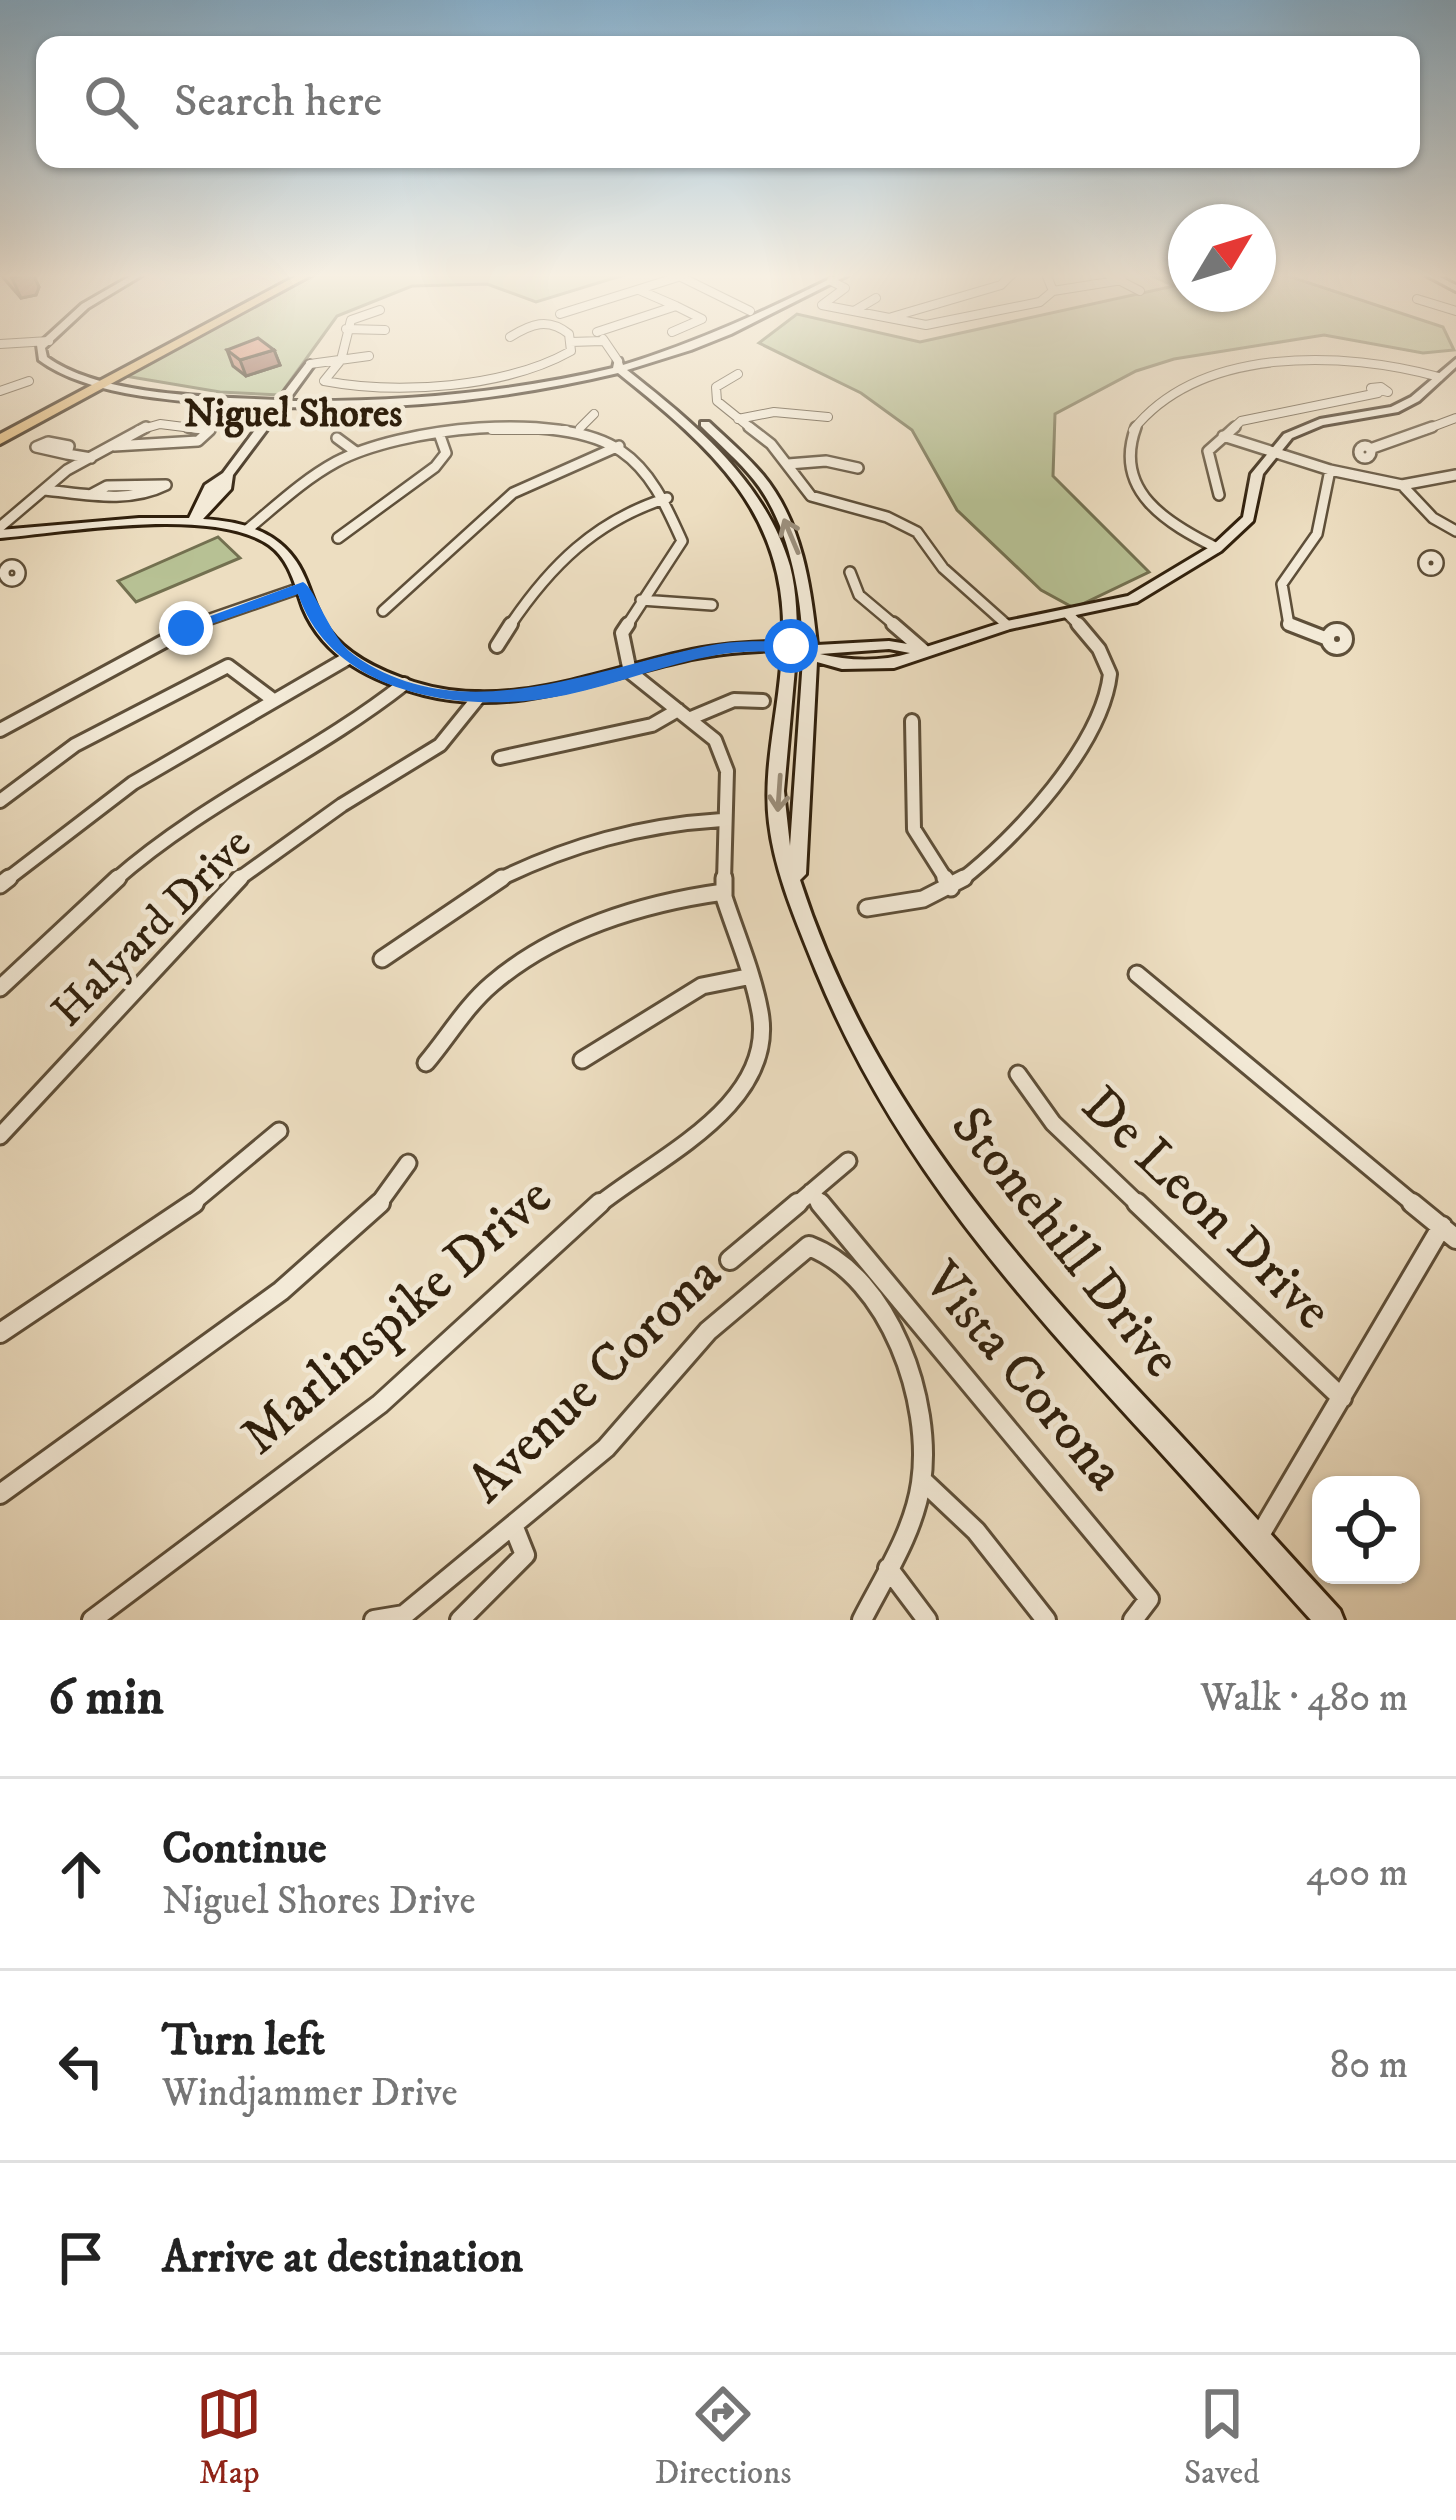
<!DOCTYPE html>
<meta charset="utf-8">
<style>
body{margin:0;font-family:"IM FELL DW Pica",serif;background:#f6f6f6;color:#222}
.controls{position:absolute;right:36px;bottom:36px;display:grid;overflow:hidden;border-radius:24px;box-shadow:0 3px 9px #0004}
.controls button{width:108px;height:108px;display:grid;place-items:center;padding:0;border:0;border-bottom:3px solid #e0e0e0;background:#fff;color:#222;font:60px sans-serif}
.compass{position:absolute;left:1168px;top:204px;width:108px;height:108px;border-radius:50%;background:#fff;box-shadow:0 3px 9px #0004;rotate:52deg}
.stop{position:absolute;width:36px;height:36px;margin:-27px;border:9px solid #1a73e8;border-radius:50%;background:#fff}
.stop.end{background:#1a73e8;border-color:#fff;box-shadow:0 3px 12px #0008}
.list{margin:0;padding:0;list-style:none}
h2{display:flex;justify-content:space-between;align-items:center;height:156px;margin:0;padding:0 48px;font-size:51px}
h2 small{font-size:39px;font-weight:400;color:#767676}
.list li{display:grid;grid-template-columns:78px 1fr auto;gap:36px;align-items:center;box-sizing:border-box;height:192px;padding:0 48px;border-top:3px solid #e0e0e0}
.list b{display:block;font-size:45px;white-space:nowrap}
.list p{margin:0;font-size:39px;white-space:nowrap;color:#767676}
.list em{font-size:39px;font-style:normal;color:#767676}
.icon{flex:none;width:66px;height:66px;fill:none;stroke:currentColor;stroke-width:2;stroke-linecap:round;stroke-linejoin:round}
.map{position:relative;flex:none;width:1456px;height:1620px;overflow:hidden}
.search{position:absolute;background:#fff;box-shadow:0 3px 9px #0004;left:36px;right:36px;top:36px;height:132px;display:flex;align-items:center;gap:30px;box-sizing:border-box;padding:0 42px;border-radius:24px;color:#767676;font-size:45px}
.sheet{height:732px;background:#fff}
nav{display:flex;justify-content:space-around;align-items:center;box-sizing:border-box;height:168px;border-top:3px solid #e0e0e0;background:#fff;font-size:33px;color:#767676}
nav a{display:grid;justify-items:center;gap:6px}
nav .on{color:#8f2418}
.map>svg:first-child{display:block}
</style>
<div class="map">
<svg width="1456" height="1620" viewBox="0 0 1456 1620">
<rect width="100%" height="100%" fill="#eddec1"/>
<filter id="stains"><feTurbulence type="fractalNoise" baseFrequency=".00167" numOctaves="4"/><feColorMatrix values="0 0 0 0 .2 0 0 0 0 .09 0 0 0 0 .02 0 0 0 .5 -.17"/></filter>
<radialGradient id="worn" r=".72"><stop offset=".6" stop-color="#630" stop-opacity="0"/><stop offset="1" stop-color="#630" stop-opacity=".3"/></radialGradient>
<path fill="#b7c194" stroke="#737050" stroke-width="3" d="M316 274H627L536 302 487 284 412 286 337 316 280 395 220 392 125 376Z
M1148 274H1186V294H1258V274H1282L1443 327 1454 350 1423 353 1324 335 1174 359 1136 371 1055 414 1053 476 1149 572 1074 608 1041 590 957 510 912 430 861 393 759 343 797 314 920 342 1174 286Z
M218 537 240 558 136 602 118 581Z"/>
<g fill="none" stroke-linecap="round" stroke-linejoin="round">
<defs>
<path id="street-far4" d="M1107 274 1140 291
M677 275 750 311
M831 281 845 288 822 305 926 325 1040 302 1053 291 1046 274
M1053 291 1122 280
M1417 299 1456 311
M854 311 876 298
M560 314 678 277
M892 317 1001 285 1012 274
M346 329 385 330
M597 332 676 306 639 290
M672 332 702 319 676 306
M603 339 618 361
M570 342 603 341
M0 344 49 341
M341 360 324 381C398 395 505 388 571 351L569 334C548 317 531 324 510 337
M341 360 351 320 380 310
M310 364 369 356
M738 374 716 387 717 401 753 430
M1381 387 1388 392 1371 388Z
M0 391 29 381
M738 419 774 412 828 417
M580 428 594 414
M139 430 160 424 208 430
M492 430H566
M1133 430C1201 345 1345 351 1439 377
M1231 430 1241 421 1378 393
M1424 430 1456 418"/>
<path id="street-far3" d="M749 427 771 444 811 496 887 517 917 532 943 568 1007 625
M1136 427C1112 491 1168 524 1217 548
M1223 436 1330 470 1402 485 1456 475
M337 438 356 452
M48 442 69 446 67 454 36 447Z
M1359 452a6 6 0 1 1 12 0a6 6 0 1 1-12 0Z
M114 446 198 441 210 430 188 427
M1370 449 1432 427
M67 454 91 458
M788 464 826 461 858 468
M1402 485 1433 518 1456 531
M45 490C85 494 128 504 166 485L107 486 92 494
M1219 495 1208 451 1235 427
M0 527 67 470 146 427
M248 529C276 506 303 480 336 462 399 428 560 409 621 451 652 472 667 508 682 541L626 627
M338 538 435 467 446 453 440 436
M1424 563a7 7 0 1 1 14 0a7 7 0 1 1-14 0Z
M4 573a8 8 0 1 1 16 0a8 8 0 1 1-16 0Z
M850 572 859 595 897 627
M641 600 712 605
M383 611 513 493 619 446
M1068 614 1081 627
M187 627 303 587
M509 627C550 566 595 521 667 498
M1296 627 1289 625 1282 584 1317 534 1330 470"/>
<path id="street-far2" d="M628 624 622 633 630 672 715 740 727 771 724 881
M893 624 923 650
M1289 624 1325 638
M1328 639a9 9 0 1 1 18 0a9 9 0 1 1-18 0Z
M497 646 511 624
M691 718 734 700 763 701
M912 721 914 829 947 881
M0 730 196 624
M500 758 652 725 678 710
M0 801 75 745 228 666 272 699
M5 881 133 783 348 658
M114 881C206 800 311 757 404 684
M236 881 342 805 440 745 478 698
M496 881C569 845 641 825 722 820
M960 881C1016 838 1102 745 1110 674L1099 649 1078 624"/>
<path id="street-far1" d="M945 878 951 888
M0 885 9 878
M867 908 923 899 964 878
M382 959 502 878
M1137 974 1416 1206
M0 988 118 878
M582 1060 702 986 747 977
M426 1063C448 1037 466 1006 492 984 555 930 643 903 724 892
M1018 1074 1053 1123 1140 1206
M0 1136 240 878
M811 1192 822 1206
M189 1206 279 1131
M377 1206 408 1163
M597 1206C656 1158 777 1105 760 1012 753 973 736 934 724 897V878
M795 1206 848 1161"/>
<path id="street" d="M820 1203 1149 1599 1133 1620
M1137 1203 1342 1398
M1412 1203 1456 1239
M730 1260 798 1203
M0 1333 194 1203
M922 1480 976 1531 1046 1620
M0 1494 281 1291 380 1203
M1257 1540 1442 1226
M888 1568 927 1620
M92 1620 380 1404 600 1203
M374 1620 404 1615 606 1448 708 1331 809 1246C890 1277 933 1402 921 1483 914 1532 884 1577 862 1620
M460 1620 525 1555 513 1525"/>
<path id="secondary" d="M134 274H144L88 308 45 348 47 357C100 396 212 397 278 400L307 362 310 361 315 364 288 401H309C413 401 512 392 613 368L615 359H621L623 365C699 342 769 309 840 274H850L731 334 691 350 627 370C694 423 765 481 790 566 797 593 797 622 797 648L803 650C802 596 789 523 754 480 739 461 719 444 701 426V422H709C727 439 747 456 763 475 802 522 811 587 817 645L889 641 926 647 1007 621 1128 596 1213 545 1243 517 1251 474 1284 434 1320 419 1391 407 1411 397 1456 359V367L1419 401 1398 412 1323 425 1292 438 1263 474 1253 521 1221 551 1137 602 1010 629 894 668 842 669 817 662 806 874 800 880C870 1097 1013 1258 1167 1421 1225 1483 1282 1547 1340 1610L1344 1620H1311C1258 1561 1206 1502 1152 1443 1017 1296 893 1159 816 971 797 923 775 874 769 823 762 766 780 708 782 650 749 651 716 653 683 661 597 680 514 718 424 695 374 682 324 659 303 608 295 586 290 560 269 545 212 506 69 532 0 538V530L139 518H189L205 485 223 473 273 406C205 403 94 401 39 360L37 345 82 304ZM618 373C710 447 788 512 783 642 749 642 716 644 683 652 593 672 506 711 414 682 383 672 349 657 329 630 318 615 313 597 306 580 288 535 250 522 203 519L231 489 233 475 284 407C397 411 508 399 618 373ZM889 649 910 653C881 662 849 661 820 654ZM796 657 803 659 790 846 784 791Z
M1424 274H1434L1456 285V291Z"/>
<path id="highway" d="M300 274H313L0 444V434Z"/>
</defs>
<use href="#street-far4" stroke="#5e4f39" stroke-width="10"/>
<use href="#street-far3" stroke="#5e4f39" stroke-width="14"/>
<use href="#street-far2" stroke="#5e4f39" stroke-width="18"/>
<use href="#street-far1" stroke="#5e4f39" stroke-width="21"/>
<use href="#street" stroke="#5e4f39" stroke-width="24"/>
<use href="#secondary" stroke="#2f1f0c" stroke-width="6"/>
<use href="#highway" stroke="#2f1f0c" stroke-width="6"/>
<use href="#street-far4" stroke="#f3ead7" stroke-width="8"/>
<use href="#street-far3" stroke="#f3ead7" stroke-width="9"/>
<use href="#street-far2" stroke="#f3ead7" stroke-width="12"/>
<use href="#street-far1" stroke="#f3ead7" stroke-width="15"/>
<use href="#street" stroke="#f3ead7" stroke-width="18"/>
<use href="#secondary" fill="#f3ead7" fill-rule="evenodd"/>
<use href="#highway" fill="#e6bf80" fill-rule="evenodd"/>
</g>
<path fill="#b4745f" stroke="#2f1f0c" stroke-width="3" d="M0 274H33L39 287 36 295 21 298Z
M227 350H274L280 365 246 376 233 366Z"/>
<path fill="#925e4d" stroke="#2f1f0c" stroke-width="3" d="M27 274H33L39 287 36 295 21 298 12 278Z
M274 350 280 365 246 376 240 360Z"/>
<path fill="#d1876e" stroke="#2f1f0c" stroke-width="3" d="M8 274H27L12 278Z
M258 338 274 350 240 360 227 350Z"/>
<defs><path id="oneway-shaft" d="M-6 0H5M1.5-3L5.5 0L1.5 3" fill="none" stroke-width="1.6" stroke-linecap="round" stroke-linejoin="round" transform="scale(3)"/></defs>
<g stroke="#9b8f7c">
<use href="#oneway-shaft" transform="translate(791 536) rotate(-113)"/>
<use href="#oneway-shaft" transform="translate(779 793) rotate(94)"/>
</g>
<linearGradient id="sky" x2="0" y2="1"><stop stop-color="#89b6d6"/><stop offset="0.55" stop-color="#f7f0e3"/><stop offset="1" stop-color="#f7f0e3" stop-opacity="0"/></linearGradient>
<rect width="1456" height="501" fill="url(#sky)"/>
<path fill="#1a73e8" d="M303 582C316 589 329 637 354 655 465 734 602 664 718 644 741 640 767 642 791 641L799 646 791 651C767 652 741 650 717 655 666 664 617 684 566 695 470 715 333 698 298 594L191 631 178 628Z"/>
<g text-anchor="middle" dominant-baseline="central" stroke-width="10" stroke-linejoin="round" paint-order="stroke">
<g font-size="39" font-weight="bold" fill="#2f1f0c" stroke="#f3ead7">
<text x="293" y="414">Niguel Shores</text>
</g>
<g font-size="45" fill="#2f1f0c" stroke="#f3ead7">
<text transform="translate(152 928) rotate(-45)">Halyard Drive</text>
</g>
<g font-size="54" fill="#2f1f0c" stroke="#f3ead7">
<text transform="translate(1206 1209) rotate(44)">De Leon Drive</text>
<text transform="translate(1065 1243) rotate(51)">Stonehill Drive</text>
<text transform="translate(397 1317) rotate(-41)">Marlinspike Drive</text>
<text transform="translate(1023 1377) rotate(50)">Vista Corona</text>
<text transform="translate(595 1380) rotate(-44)">Avenue Corona</text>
</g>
</g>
<rect width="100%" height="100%" filter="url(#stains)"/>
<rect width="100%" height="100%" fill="url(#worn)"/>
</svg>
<div class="controls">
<button><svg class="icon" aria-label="locate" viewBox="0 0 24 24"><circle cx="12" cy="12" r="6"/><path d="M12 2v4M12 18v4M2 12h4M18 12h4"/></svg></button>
</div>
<svg class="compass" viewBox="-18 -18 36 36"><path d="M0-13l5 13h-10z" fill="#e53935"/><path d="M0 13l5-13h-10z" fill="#767676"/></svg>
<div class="stop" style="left:791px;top:646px"></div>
<div class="stop end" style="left:186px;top:628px"></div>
<div class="search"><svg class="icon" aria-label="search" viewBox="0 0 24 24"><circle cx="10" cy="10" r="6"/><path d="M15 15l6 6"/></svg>Search here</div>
</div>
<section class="sheet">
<h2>6 min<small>Walk · 480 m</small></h2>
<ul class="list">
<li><svg class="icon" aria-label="ahead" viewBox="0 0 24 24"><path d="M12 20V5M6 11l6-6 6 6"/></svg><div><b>Continue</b><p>Niguel Shores Drive</p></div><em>400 m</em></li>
<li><svg class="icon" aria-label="left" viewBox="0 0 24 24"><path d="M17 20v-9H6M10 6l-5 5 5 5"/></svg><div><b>Turn left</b><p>Windjammer Drive</p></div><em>80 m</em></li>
<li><svg class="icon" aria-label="arrive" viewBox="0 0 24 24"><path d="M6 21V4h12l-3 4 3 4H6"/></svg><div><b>Arrive at destination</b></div></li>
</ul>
</section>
<nav>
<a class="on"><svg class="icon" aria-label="map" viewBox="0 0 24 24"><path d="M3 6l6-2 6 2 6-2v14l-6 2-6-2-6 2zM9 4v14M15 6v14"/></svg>Map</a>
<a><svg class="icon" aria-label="directions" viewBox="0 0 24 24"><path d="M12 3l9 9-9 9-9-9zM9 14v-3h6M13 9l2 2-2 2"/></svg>Directions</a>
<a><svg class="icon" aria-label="saved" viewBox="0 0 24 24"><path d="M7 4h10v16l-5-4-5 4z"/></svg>Saved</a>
</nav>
